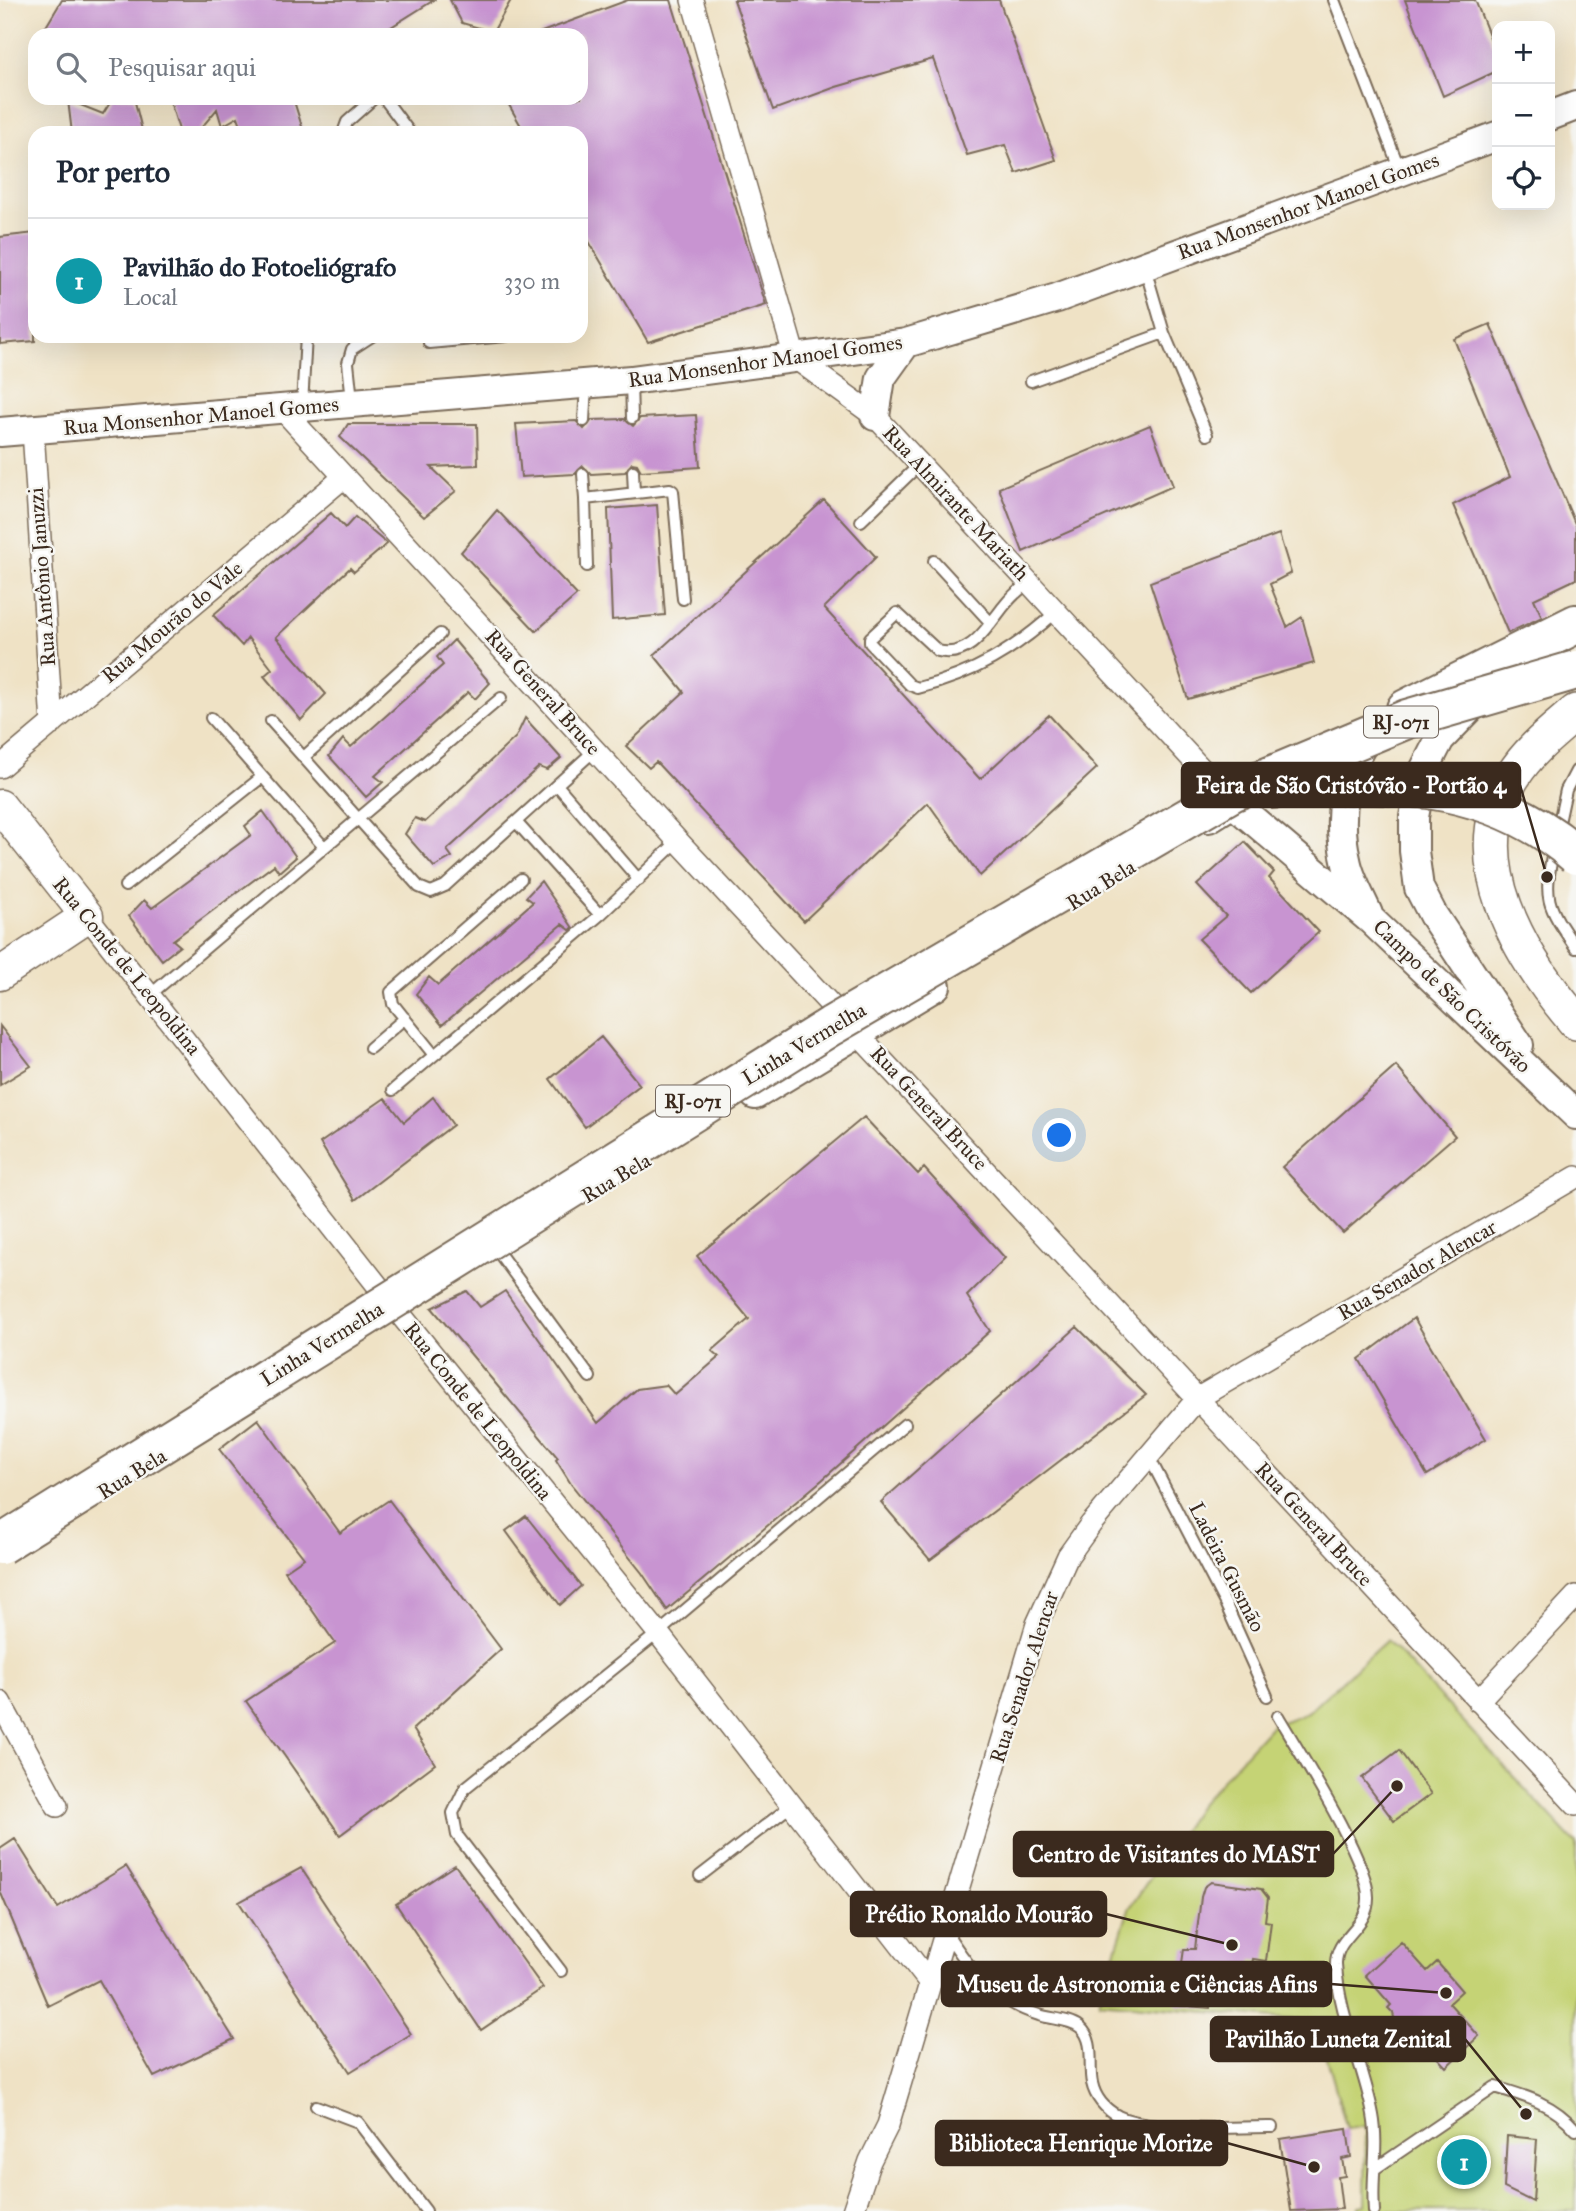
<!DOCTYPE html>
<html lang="pt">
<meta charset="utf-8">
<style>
body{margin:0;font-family:"IM FELL Great Primer",serif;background:#f6f6f7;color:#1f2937}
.controls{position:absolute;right:21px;top:21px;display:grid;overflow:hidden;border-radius:14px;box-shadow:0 7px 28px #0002}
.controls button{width:63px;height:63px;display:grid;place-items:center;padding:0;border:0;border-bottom:2px solid #e0e1e3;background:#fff;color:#1f2937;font:35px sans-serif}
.you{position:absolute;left:1060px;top:1136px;width:24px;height:24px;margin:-18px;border:5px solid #fff;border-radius:50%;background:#1a73e8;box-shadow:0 0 0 10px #1a73e833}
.badge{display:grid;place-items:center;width:46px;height:46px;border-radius:50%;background:#0b8043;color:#fff;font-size:23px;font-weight:700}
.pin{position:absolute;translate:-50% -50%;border:4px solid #fff;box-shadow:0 2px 7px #0006}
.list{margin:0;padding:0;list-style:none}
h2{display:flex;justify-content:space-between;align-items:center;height:91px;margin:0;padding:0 28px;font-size:30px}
h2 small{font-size:23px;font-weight:400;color:#747a83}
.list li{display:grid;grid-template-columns:46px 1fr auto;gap:21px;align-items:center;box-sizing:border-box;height:126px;padding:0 28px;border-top:2px solid #e0e1e3}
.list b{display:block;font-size:26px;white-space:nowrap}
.list p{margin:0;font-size:23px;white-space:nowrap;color:#747a83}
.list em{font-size:23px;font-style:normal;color:#747a83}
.icon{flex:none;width:38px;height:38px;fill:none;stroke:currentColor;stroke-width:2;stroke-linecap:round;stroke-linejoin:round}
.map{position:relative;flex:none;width:1576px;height:2211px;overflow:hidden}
.search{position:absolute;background:#fff;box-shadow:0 7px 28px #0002;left:28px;top:28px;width:560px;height:77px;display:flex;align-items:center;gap:18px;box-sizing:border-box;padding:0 24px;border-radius:21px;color:#747a83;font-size:26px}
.panel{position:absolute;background:#fff;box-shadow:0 7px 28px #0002;left:28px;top:126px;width:560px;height:217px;border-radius:21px}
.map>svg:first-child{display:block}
</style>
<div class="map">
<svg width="1576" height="2211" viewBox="0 0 1576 2211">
<rect width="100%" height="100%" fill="#f6f6f2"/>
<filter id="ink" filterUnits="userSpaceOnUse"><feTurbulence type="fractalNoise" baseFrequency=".0143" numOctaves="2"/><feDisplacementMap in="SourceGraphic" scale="14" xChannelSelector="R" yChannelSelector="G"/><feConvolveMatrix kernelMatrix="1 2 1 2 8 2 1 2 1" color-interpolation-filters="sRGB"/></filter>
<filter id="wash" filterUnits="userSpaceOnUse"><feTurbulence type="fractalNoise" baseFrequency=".00686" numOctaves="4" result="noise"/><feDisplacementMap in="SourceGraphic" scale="28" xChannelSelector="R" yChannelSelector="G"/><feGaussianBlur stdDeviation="1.57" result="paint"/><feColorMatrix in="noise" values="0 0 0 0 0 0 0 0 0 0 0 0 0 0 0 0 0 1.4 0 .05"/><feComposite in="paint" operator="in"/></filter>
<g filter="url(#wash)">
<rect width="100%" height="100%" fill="#efe2c5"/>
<path fill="#c5d374" stroke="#807e49" stroke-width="2" d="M1387 1640 1576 1844V2211H1359V2206L1365 2205 1366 2126 1347 2129 1317 2022 1099 2002 1129 1909 1199 1805 1271 1726 1308 1712Z"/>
<g id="blocks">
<path fill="#c894d1" d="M62 0H434L388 29 390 35H41Z
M450 0H511L493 32 462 23Z
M628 0H671L766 305 648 342 581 228V133H525L505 98H581V35L539 33Z
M734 0H999L1056 160 1016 173 1005 145 967 155 933 59 836 87 773 110Z
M1405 0H1475L1497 55V71L1443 96Z
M113 98H134L142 130 147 133H72L68 100 103 114Z
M169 98H293L304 133H244L238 117 222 126 217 109 197 133H180Z
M35 233V341L0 344V237Z
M1490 324 1576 526V579L1534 599 1542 617 1508 633 1453 505 1510 477 1454 339Z
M696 415 700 467 641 471 637 464 632 463 625 472 591 474 583 466 575 474 521 477 516 424 576 421 584 429 592 420 624 419 633 426 640 418Z
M348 424H477L478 465 431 467 456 491 424 517 340 437Z
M1150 425 1173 486 1023 552 999 488Z
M824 500 876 557 824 608 980 779 1049 715 1097 768 980 876 928 803 804 921 656 762 649 768 626 746 684 692 654 655Z
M657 505 665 615 612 620 608 509Z
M497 510 577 595 536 631 461 552Z
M331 513 345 528 355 517 387 544 354 572 350 568 276 637 326 694 301 720 264 676 272 669 248 638 242 646 213 615Z
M1279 534 1291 573 1270 584 1287 627 1302 617 1314 663 1188 699 1150 582Z
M454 640 490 683 475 699 468 692 375 776 383 782 366 797 329 756 343 739 351 747 443 665 437 657Z
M525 718 561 758 547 770 539 767 447 850 452 857 434 867 405 834 415 818 425 822 516 737Z
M263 811 296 857 279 872 274 865 173 940 180 946 162 960 129 916 144 900 152 908 251 835 245 826Z
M1245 842 1274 872 1269 878 1319 932 1251 993 1199 939 1226 916 1197 885Z
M541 881 573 928 570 930 562 924 442 1025 416 994 429 977 438 985 533 902 526 897Z
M0 1026 31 1066 0 1085Z
M601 1037 640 1085 585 1127 550 1079Z
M1396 1066 1455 1136 1343 1233 1282 1167Z
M433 1097 453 1125 355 1200 320 1143 385 1098 404 1122Z
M864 1117 918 1174 924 1168 1005 1258 967 1296 990 1331 822 1480 667 1610 642 1573 571 1484 556 1460 558 1458 432 1308 467 1291 480 1307 505 1291 598 1423 637 1389 666 1385 675 1395 719 1357 712 1351 749 1319 697 1256Z
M1414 1318 1486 1439 1427 1475 1359 1359Z
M1077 1327 1146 1395 930 1560 881 1502Z
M258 1419 340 1533 389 1500 501 1649 413 1729 435 1764 340 1835 246 1701 335 1643 285 1571 304 1558 219 1449Z
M526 1516 581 1586 560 1605 506 1531Z
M1399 1750 1431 1794 1394 1821 1362 1778Z
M15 1839 58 1908 126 1866 234 2039 154 2077 99 1980 48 2006 0 1891V1849Z
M455 1865 543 1988 481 2030 396 1904Z
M301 1868 411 2034 350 2072 239 1902Z
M1211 1882 1261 1889 1268 1898 1265 1921 1271 1922 1266 1961 1253 1959 1251 1970 1244 1969 1241 1997 1211 1994 1210 2008 1176 2005 1184 1949H1195L1201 1897 1204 1887Z
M1401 1942 1427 1971 1437 1962 1462 1991 1449 2003 1479 2036 1446 2067 1420 2039 1415 2043 1408 2035 1397 2032 1393 2013 1388 2008 1391 2005 1365 1975Z
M1347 2129 1351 2157 1342 2159 1345 2176 1338 2177 1342 2209 1291 2211 1280 2139Z
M1507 2136 1537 2139 1533 2202 1504 2188Z"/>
</g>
</g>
<g filter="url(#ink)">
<use href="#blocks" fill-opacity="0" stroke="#7a6a58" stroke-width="2"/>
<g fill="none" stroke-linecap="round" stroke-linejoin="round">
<defs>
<path id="service" d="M1334 0 1400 170
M384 98 410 133
M343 133 347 122 374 98
M1145 268 1164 333 1207 435
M429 343 506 336
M631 380 632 418
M1031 381 1164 333
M352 400 348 363 352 349 372 336
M302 405 306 336
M584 421 586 385
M633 471 634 493
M583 474 585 499 670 489 673 491 683 599
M585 499 587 566
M861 521 920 464
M934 561 991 623
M1029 582C1020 589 1011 597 1004 606 987 627 970 659 938 651L897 613 870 638V643L910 685 918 688C974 674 1014 650 1056 612
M211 718 324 847
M271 721 419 887 431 892 445 886 595 750
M305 756 440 634
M558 786 639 880
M517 823 600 915
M1557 832 1566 790 1576 771
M1554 847C1543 900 1546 904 1576 948
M125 886 262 777
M151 994 501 698
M370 1048 405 1018
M434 1055 393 1004 391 992 521 879
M393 1090 600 915 678 841
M496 1249 590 1377
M1149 1457 1226 1605 1267 1696
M1278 1716C1299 1752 1368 1860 1368 1897 1369 1928 1335 1936 1336 1965 1339 2017 1364 2065 1373 2115 1379 2147 1371 2179 1374 2211
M700 1876 792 1805
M946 1932C971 1971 993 2001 1039 2015 1051 2019 1070 2019 1080 2027 1096 2041 1088 2065 1092 2083 1095 2097 1105 2109 1118 2116 1149 2131 1236 2128 1272 2127
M561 1971 457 1835 453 1813 465 1788 658 1633 905 1424
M316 2106 358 2122 426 2211
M1376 2168 1495 2087C1526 2096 1554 2104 1576 2130"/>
<path id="minor" d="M692 0 795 358 875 416 1231 801
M282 409 678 841 1576 1805
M33 430 52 724
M0 767 344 477
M87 916 396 1309 658 1633 930 1983
M1478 1701 1576 1596
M0 1702 57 1806
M853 2211 870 2161 888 2125 1037 1624 1068 1556 1091 1524 1198 1398 1576 1177"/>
<path id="tertiary" d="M1550 116 1576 106
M875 416 881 378 906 343
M0 432 631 380 906 343 1057 298 1497 136
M1471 707 1440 739 1422 774 1414 817V851L1419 888 1433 915 1519 1045
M1209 818 1233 803 1371 920 1576 1115
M1368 914C1361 898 1351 881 1347 864 1336 819 1342 765 1374 730
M755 1095 936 986"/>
<path id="secondary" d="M0 806 87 916 0 974"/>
<path id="primary" d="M1576 712C1553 732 1529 750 1513 776 1459 859 1522 959 1576 1022"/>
<path id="motorway" d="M1406 709 1576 624"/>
</defs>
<use href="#service" stroke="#7a6a58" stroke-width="14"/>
<use href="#minor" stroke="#7a6a58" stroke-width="24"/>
<use href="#tertiary" stroke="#7a6a58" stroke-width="32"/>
<use href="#secondary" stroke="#7a6a58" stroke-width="35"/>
<use href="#primary" stroke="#7a6a58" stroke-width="38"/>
<use href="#motorway" stroke="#7a6a58" stroke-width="42"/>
<use href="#service" stroke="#fff" stroke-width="10"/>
<use href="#minor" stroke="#fff" stroke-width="21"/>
<use href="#tertiary" stroke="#fff" stroke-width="28"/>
<use href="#secondary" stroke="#fff" stroke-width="32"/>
<use href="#primary" stroke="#fff" stroke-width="35"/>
<use href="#motorway" stroke="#fff" stroke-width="38"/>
<defs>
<path id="motorway-bridge" d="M1269 789C1377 778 1490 779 1576 855
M0 1545 831 1026 1232 792 1407 719 1576 670"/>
</defs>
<use href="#motorway-bridge" stroke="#7a6a58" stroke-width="42" stroke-linecap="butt"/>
<use href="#motorway-bridge" stroke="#fff" stroke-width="38"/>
</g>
</g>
<g text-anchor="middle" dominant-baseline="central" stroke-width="5" stroke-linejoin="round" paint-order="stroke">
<g fill="#f6f6f2" stroke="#73675e" stroke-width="2">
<rect x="1364" y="706.5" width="74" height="31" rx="5"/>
<rect x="656" y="1085.5" width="74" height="31" rx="5"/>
</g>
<g font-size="19" font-weight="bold" fill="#3b2a1e">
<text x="1401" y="722">RJ-071</text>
<text x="693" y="1101">RJ-071</text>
</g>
<g font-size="21" fill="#3b2a1e" stroke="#f6f6f2">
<text transform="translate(1308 206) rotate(-20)">Rua Monsenhor Manoel Gomes</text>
<text transform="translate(765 361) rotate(-8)">Rua Monsenhor Manoel Gomes</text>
<text transform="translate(201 416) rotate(-5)">Rua Monsenhor Manoel Gomes</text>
<text transform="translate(956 503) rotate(47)">Rua Almirante Mariath</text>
<text transform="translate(42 577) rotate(-94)">Rua Antônio Januzzi</text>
<text transform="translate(172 622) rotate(-40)">Rua Mourão do Vale</text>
<text transform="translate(543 692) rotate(48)">Rua General Bruce</text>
<text transform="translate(1101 885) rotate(-32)">Rua Bela</text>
<text transform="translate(127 966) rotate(51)">Rua Conde de Leopoldina</text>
<text transform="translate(1452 996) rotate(44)">Campo de São Cristóvão</text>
<text transform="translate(804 1044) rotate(-31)">Linha Vermelha</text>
<text transform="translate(929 1108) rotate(47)">Rua General Bruce</text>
<text transform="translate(616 1178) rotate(-31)">Rua Bela</text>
<text transform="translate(1417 1270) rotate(-30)">Rua Senador Alencar</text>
<text transform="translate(322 1344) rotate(-32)">Linha Vermelha</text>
<text transform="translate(478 1411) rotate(51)">Rua Conde de Leopoldina</text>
<text transform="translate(132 1474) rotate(-32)">Rua Bela</text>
<text transform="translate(1314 1524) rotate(47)">Rua General Bruce</text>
<text transform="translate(1227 1567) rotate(63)">Ladeira Gusmão</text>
<text transform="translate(1024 1677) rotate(-72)">Rua Senador Alencar</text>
</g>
</g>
<path fill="none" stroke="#3b2a1e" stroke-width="2.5" d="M1547 877L1520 785M1397 1786L1333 1854M1232 1945L1106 1914M1446 1993L1331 1984M1526 2114L1465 2039M1314 2167L1227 2143"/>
<g fill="#3b2a1e" stroke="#f6f6f2" stroke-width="2.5">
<circle cx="1547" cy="877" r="7"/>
<circle cx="1397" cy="1786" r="7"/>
<circle cx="1232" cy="1945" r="7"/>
<circle cx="1446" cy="1993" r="7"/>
<circle cx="1526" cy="2114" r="7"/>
<circle cx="1314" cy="2167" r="7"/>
</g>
<g fill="#3b2a1e" stroke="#3b2a1e" stroke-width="2.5">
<rect x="1182" y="763" width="338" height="44" rx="7"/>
<rect x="1014" y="1832" width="319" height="44" rx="7"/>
<rect x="851" y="1892" width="255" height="44" rx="7"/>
<rect x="942" y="1962" width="389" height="44" rx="7"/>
<rect x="1211" y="2017" width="254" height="44" rx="7"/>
<rect x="936" y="2121" width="291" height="44" rx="7"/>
</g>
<g font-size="23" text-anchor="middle" font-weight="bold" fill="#fff">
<text x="1351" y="793">Feira de São Cristóvão - Portão 4</text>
<text x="1174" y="1862">Centro de Visitantes do MAST</text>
<text x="979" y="1922">Prédio Ronaldo Mourão</text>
<text x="1137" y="1992">Museu de Astronomia e Ciências Afins</text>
<text x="1338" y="2047">Pavilhão Luneta Zenital</text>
<text x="1081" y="2151">Biblioteca Henrique Morize</text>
</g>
</svg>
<div class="controls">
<button>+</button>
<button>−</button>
<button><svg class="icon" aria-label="locate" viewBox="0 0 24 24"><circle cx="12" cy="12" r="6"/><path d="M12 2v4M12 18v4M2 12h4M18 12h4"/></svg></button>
</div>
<div class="you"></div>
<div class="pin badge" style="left:1464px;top:2162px;background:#0f9aa8">1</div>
<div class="search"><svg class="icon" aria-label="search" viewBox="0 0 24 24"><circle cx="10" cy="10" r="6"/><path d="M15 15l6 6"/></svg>Pesquisar aqui</div>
<section class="panel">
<h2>Por perto<small></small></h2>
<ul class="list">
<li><span class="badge" style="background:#0f9aa8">1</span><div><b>Pavilhão do Fotoeliógrafo</b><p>Local</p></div><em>330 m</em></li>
</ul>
</section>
</div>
